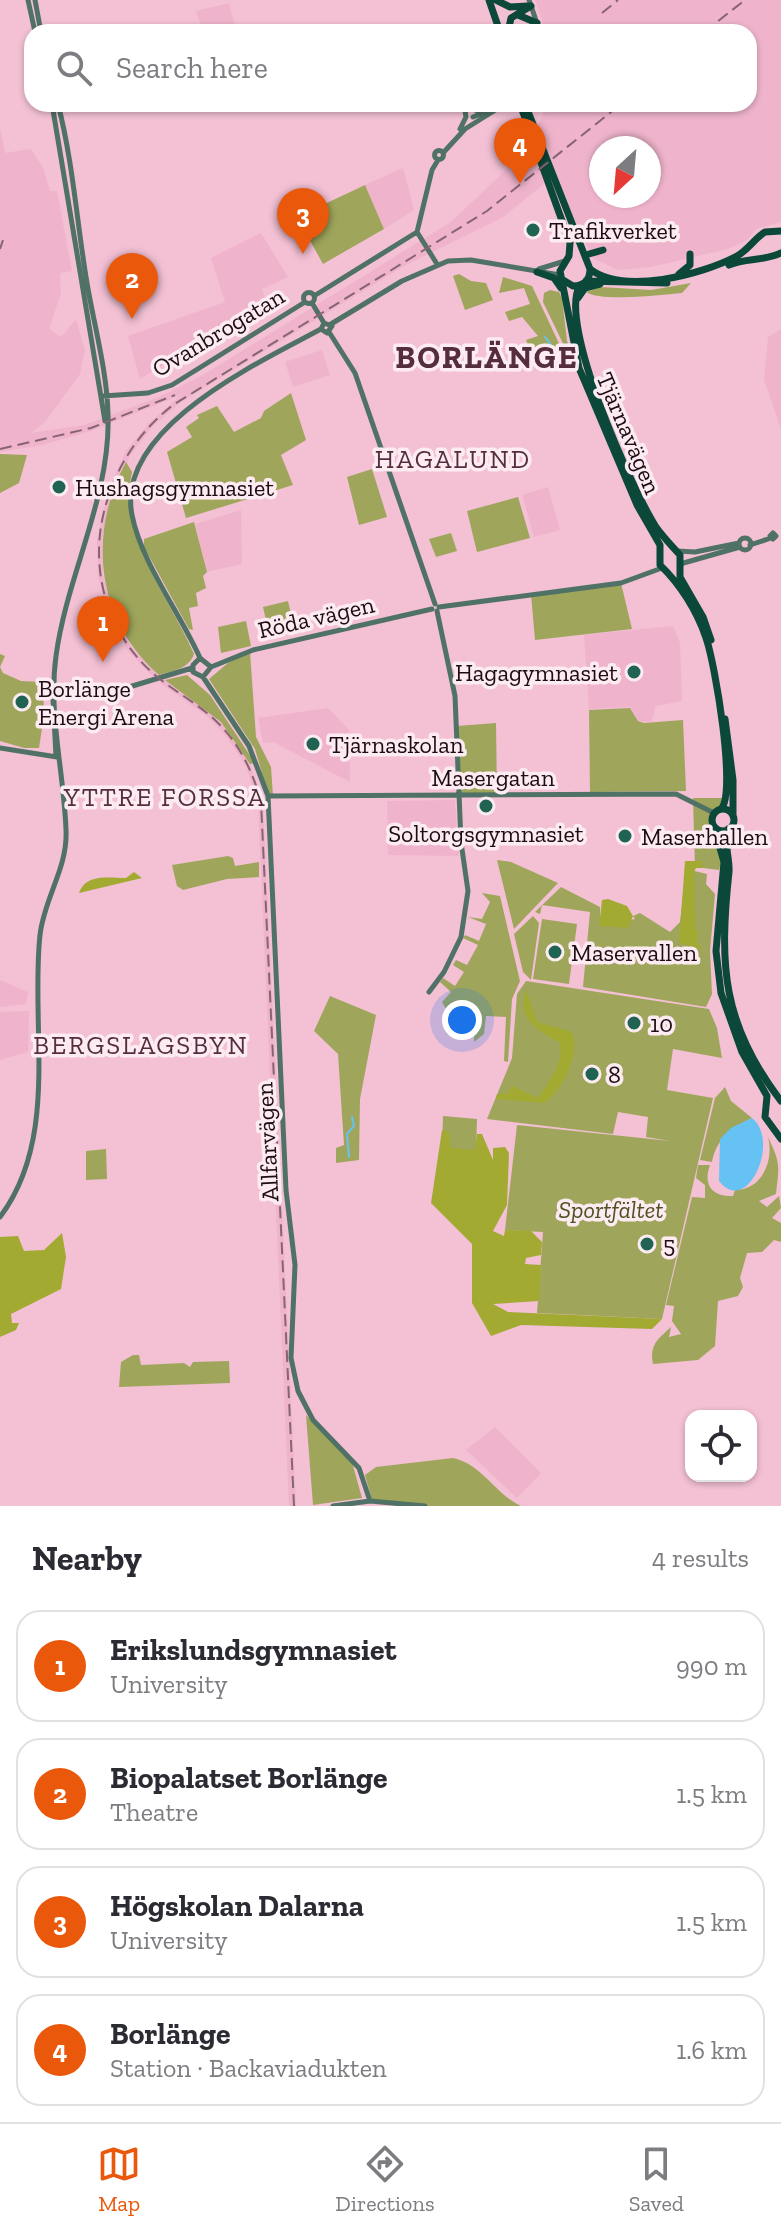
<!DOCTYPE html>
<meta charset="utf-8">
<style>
body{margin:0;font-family:"Zilla Slab",serif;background:#f7f7f7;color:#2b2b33}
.controls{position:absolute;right:24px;bottom:24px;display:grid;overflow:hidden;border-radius:16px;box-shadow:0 2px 6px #0004}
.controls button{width:72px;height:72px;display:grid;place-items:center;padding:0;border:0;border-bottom:2px solid #e1e1e2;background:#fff;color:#2b2b33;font:40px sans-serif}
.compass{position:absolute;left:589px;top:136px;width:72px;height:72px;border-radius:50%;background:#fff;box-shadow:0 2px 6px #0004;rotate:206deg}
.you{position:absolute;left:462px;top:1020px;width:28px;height:28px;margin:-20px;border:6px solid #fff;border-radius:50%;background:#1a73e8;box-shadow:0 0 0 12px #1a73e833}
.badge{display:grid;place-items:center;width:52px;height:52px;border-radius:50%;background:#ea580c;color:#fff;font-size:26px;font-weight:700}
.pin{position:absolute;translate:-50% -66px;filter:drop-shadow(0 2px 4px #0008)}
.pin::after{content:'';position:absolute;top:42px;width:28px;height:24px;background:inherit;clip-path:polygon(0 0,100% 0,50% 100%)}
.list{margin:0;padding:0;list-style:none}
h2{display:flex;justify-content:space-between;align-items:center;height:104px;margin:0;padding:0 32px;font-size:34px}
h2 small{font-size:26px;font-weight:400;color:#7c7c81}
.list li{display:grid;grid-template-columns:52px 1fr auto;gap:24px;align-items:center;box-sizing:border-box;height:112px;margin:0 16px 16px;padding:0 16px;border:2px solid #e1e1e2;border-radius:24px}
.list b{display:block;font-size:30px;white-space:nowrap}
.list p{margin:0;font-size:26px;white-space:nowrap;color:#7c7c81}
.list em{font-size:26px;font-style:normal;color:#7c7c81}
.icon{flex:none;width:44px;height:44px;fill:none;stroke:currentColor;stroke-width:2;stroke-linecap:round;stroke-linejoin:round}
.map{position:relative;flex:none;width:781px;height:1506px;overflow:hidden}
.search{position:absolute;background:#fff;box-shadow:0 2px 6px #0004;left:24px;right:24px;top:24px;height:88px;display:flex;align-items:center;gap:20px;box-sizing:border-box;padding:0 28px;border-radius:24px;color:#7c7c81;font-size:30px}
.sheet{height:616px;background:#fff}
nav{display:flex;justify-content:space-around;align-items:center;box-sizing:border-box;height:112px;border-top:2px solid #e1e1e2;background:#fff;font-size:22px;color:#7c7c81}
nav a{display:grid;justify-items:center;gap:4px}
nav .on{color:#ea580c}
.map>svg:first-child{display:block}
</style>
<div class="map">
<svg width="781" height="1506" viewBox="0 0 781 1506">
<rect width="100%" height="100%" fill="#f3c0d4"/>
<path fill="#efb4cc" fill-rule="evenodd" d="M535 0H781V222L756 229 747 240 728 249 651 267 617 270 593 258 554 176 503 217 404 266 181 402 153 426 131 454 113 489 102 540 103 575 113 615 132 648 159 675 153 677 128 651 109 617 98 576 97 540 109 488 126 451 149 423 181 395 91 431 42 445 0 452V128L5 153 31 149 43 168 50 191H57L72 271 60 273 61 293 49 329 61 337 76 319 85 350 80 374 45 422 31 433 84 425 159 397 203 375 451 222 528 149 547 104H749V32H546ZM601 148H649V196H601Z
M229 3 236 31 203 32 196 11Z
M403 168 414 210 384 229 365 185Z
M261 233 288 277 262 289 266 301 140 379 128 336 225 302 211 258Z
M781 329V429L764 380 768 337Z
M322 350 330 375 293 387 285 362Z
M548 487 560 530 534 537 522 495Z
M241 510 242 564 207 572 195 524Z
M673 626 680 643 682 701 656 706 651 722 639 721 630 707 589 709 584 635Z
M165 680 211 713 230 732 250 764 263 802 296 1506H289L258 803 246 766 226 736 208 717 159 682Z
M328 708 349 730 350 782 273 742 263 743 258 718Z
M455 800 459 856 388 855 387 801Z
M0 980 28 992 26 1004 0 1007Z
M29 1011 28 1052 0 1060V1012Z
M495 1427 541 1473 517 1498 466 1450Z"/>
<path fill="#9fa65b" d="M365 185 384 229 323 264 297 217Z
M459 274 471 281 486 283 493 300 465 310 453 276Z
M503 277 532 286 563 352 535 361 526 340 538 336 522 317 509 321 505 312 530 304 524 288 499 293Z
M691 283 682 293C661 295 600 302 586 292L601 287 651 290Z
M550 290 559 292 562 298 567 341 586 391 543 302 544 293Z
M291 393 306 440 281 455 293 485 186 518 167 452 192 437 186 427 199 418 197 415 217 406 234 432 261 418 264 411Z
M0 454 27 455 19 483 0 493Z
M126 462 132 472C118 537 169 596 194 654 189 669 172 671 159 675 96 620 87 534 126 462Z
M372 469 387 517 359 525 347 477Z
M518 497 530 538 477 552 467 511Z
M194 522 207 572 203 576 206 588 196 593 198 606 189 608 193 630 189 629 144 547V539Z
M451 533 457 551 436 557 429 539Z
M621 583 632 629 535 640 531 594Z
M288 601 294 627 269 633 263 607Z
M246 621 251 646 221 653 218 627Z
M250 652 256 737 271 767 273 796 268 794 255 749 209 679 228 663Z
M0 654 5 656 0 667 3 673 21 681 43 682 44 715 39 748H24L0 741Z
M187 675 210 695 255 763 250 764 221 722 165 680Z
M630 708 638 721 644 723 683 720 686 791 590 792 589 710Z
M496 723 497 795 460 796 457 726Z
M693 798H723V805L711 816 722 860 719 870 695 867Z
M228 856 233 858 235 866 259 862V877L227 879 183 890 177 886 172 865Z
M497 860 511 862 558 883 514 929Z
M686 869 707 874 706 884 715 894 710 951 712 994 706 1007 583 987 590 912 542 905 540 914 535 912 561 887 600 907V926L635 919 633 916 640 913 670 932 680 922Z
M482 893 500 896 520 981 512 999 508 1062 504 1061 506 1017 486 1016 484 1034 474 1042V1036L463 1035V1032L447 1034 446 1009 442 1002 451 992 440 982 443 978 455 986 464 972 453 965 456 960 467 965 478 945 463 938 465 935 479 941 486 924 468 917 482 919 490 902Z
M533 916 539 923 531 980 523 972 514 934Z
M542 919 577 924 569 984 533 979Z
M526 981 709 1009 717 1028 722 1058 673 1049 667 1090 713 1098 662 1319 537 1313 543 1232 505 1230 517 1125 670 1141 646 1137 648 1117 618 1112 613 1134 487 1119 512 1058 517 994Z
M330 996 376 1015 360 1099 359 1160 336 1163V1148L344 1145 338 1054 314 1031Z
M725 1087 731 1101 752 1118C731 1128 716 1140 712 1162L700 1160 715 1098Z
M443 1116 477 1119 476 1152 442 1149Z
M768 1137C781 1164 779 1166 776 1194L759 1201 767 1207 779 1196 781 1208 772 1218 781 1223V1242L774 1240 762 1252 747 1253 740 1278 743 1287 738 1296 718 1301 715 1346 698 1360 653 1364C649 1345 658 1339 671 1327L669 1337 681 1334 672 1321 674 1306 666 1305 692 1197 705 1198V1185L696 1178 698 1165H710C703 1184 711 1197 733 1196L735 1190C763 1190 774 1159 768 1137Z
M106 1149 107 1179 86 1180V1151Z
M133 1355H139L141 1365 184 1363 190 1367 193 1362 229 1361 230 1383 119 1387 121 1362Z
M306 1415 352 1462 362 1498 313 1505Z
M453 1458C482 1464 495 1494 521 1506H430L372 1500 365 1475 376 1467Z"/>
<path fill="#a2aa32" d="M685 861H703L702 868H696L694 872 695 929 698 931 697 943 702 949 679 943Z
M134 872 142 878 79 893C86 873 109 878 126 878Z
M608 899 627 906 633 916 628 928 599 926 602 900Z
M526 990 537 1022 572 1032C580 1055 564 1089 544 1103L496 1099 497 1094H507L512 1086 538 1098C548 1083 566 1060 559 1042 537 1031 516 1017 526 990Z
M442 1130 449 1132 451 1148 475 1150 477 1134H482L493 1160V1148L505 1147 509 1153 507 1205 493 1231 504 1236 505 1230 531 1231 542 1242 541 1255 526 1258 525 1264 541 1265 539 1301 493 1304 508 1312 662 1319 652 1329 521 1325 491 1336 472 1303V1244L431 1203Z
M62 1233 66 1257 61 1289 11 1314 12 1323H19L16 1330 0 1337V1237L18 1236 24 1251 44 1250Z"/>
<path fill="#65c2f2" d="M752 1118C781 1141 747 1217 719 1181L720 1139 731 1128Z"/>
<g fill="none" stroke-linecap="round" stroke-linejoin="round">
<path stroke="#65c2f2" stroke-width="2" d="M545 337 551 345
M349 1157 347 1134 354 1126 352 1117"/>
<path stroke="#4f7166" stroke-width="5" d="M28 0 35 32
M35 0 41 32
M529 0 540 32
M52 104 105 421
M469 107 482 113
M473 117 488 111
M460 129 466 117 464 104
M434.5 155a4.5 4.5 0 1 1 9 0a4.5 4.5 0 1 1-9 0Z
M443 153 465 129 505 104
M417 232 437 264
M539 269 565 261
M303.5 298a5.5 5.5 0 1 1 11 0a5.5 5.5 0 1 1-11 0Z
M314 296 417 232 432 170 438 160
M312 303 324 323
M331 324 402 281 448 261 471 260 560 275
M329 332 355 373 435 604
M103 396 148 393 172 385 305 302
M773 533 776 536 773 539 770 536Z
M739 544a6 6 0 1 1 12 0a6 6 0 1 1-12 0Z
M750 545 771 538
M677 551 695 552 739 543
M680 564 740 547
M439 607 621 583 662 568
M200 658C180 613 141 562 132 515 115 428 260 362 321 329L324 323 332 326 327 333 321 329
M211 667 253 650 432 609
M203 677 211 667 200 658 193 665V672L203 677 249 746 268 796 286 1190 295 1265 291 1358 298 1391 313 1420 359 1468 370 1501
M54 694 96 697 192 668
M53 699 56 756
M0 748 57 757
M268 796 676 794 714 813
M429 992 444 972 461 937 468 891 461 842 455 696 437 611
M0 1217C60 1137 30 1027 40 935 44 898 68 868 66 830 64 772 48 714 56 656 67 574 111 497 108 414 107 371 94 325 87 283 77 224 73 162 58 104
M333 1506 370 1501 425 1506"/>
<path stroke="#0b483a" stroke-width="7" d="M489 0 500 32
M496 0 510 7 528 6
M518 15 537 23
M508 32 511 18 531 6
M520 104 570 243 569 256 560 271 579 368 637 505 660 545V565C680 584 697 611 706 638 715 663 737 793 721 809
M527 109 590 269C590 280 584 286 573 286L563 280
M589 254 603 250
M729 265C746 258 765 261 781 253
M590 269C623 295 702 275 737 256 748 250 754 239 765 232L781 231
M537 272 554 278 561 288
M679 274 690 265V254
M586 281 667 283
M580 285C557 323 632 489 656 527 663 537 672 546 680 555V577L703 617 711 640
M578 298 585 288 600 284
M725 719 733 780V816
M712 820a11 11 0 1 1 22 0a11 11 0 1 1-22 0Z
M714 827 724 862 716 951 721 993 742 1052 767 1096 765 1117 781 1139
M728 829C723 842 730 858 729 872 719 965 722 1024 781 1101"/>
<path stroke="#866472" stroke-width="2" stroke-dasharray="12 6" stroke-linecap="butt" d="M602 13 618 0
M704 32 745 0
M0 249 3 240
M0 449 91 428 175 395
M294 1506 261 802C253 772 240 745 218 723 199 704 175 692 155 675 109 636 90 574 103 516 113 471 137 433 173 405L487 211 621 104"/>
</g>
<g fill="#216352" stroke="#fcecf2" stroke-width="3">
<circle cx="533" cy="230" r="8"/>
<circle cx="59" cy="487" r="8"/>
<circle cx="634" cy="672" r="8"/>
<circle cx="22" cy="702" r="8"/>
<circle cx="313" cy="744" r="8"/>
<circle cx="486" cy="806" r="8"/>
<circle cx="625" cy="836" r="8"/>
<circle cx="555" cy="952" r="8"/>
<circle cx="634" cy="1023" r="8"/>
<circle cx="592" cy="1074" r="8"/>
<circle cx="647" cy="1244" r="8"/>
</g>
<g text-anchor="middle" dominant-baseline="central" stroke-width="7" stroke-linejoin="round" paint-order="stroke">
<g font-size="24" fill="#1d0c13" stroke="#fcecf2" text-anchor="start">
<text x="549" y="230">Trafikverket</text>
<text x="75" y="487">Hushagsgymnasiet</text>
<text x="618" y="672" text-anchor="end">Hagagymnasiet</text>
<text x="38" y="688">Borlänge<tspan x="38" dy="28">Energi Arena</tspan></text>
<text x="329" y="744">Tjärnaskolan</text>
<text x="486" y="833" text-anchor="middle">Soltorgsgymnasiet</text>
<text x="641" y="836">Maserhallen</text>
<text x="571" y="952">Maservallen</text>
<text x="650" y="1023">10</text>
<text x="608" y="1074">8</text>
<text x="663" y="1244">5</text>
</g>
<g font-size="24" fill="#1d0c13" stroke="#fcecf2">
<text transform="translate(218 332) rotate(-31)">Ovanbrogatan</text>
<text transform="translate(629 433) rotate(67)">Tjärnavägen</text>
<text transform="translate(316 617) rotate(-13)">Röda vägen</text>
<text x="493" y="777">Masergatan</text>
<text transform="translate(267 1142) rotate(-93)">Allfarvägen</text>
</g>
<g font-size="24" font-style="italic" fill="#4e5223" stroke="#fcecf2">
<text x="611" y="1209">Sportfältet</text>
</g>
<g font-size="26" letter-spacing="2" fill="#552d3e" stroke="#fcecf2">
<text x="453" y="459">HAGALUND</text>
<text x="165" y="797">YTTRE FORSSA</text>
<text x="141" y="1045">BERGSLAGSBYN</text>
</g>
<g font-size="32" font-weight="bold" letter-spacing="2" fill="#552d3e" stroke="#fcecf2">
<text x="487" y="357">BORLÄNGE</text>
</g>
</g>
</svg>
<div class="controls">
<button><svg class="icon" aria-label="locate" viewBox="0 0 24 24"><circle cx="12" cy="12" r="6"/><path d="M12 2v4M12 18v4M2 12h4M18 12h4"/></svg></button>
</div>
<svg class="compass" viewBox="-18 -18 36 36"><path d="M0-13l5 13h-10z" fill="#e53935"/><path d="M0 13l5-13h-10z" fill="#7c7c81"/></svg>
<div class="you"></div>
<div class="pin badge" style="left:103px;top:662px">1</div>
<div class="pin badge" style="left:132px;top:319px">2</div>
<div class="pin badge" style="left:303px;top:254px">3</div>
<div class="pin badge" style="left:520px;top:184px">4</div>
<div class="search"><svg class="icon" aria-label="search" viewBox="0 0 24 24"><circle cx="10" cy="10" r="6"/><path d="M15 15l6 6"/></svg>Search here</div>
</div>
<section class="sheet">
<h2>Nearby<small>4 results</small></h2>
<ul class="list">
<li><span class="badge">1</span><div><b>Erikslundsgymnasiet</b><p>University</p></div><em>990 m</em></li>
<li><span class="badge">2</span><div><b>Biopalatset Borlänge</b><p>Theatre</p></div><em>1.5 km</em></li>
<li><span class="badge">3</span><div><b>Högskolan Dalarna</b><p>University</p></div><em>1.5 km</em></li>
<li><span class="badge">4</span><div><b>Borlänge</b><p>Station · Backaviadukten</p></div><em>1.6 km</em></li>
</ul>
</section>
<nav>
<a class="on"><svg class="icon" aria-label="map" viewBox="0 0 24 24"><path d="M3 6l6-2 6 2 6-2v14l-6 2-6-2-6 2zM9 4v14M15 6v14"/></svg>Map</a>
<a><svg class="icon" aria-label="directions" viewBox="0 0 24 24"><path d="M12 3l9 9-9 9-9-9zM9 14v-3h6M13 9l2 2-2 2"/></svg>Directions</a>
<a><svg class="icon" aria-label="saved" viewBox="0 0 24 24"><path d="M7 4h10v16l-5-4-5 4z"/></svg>Saved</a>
</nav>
